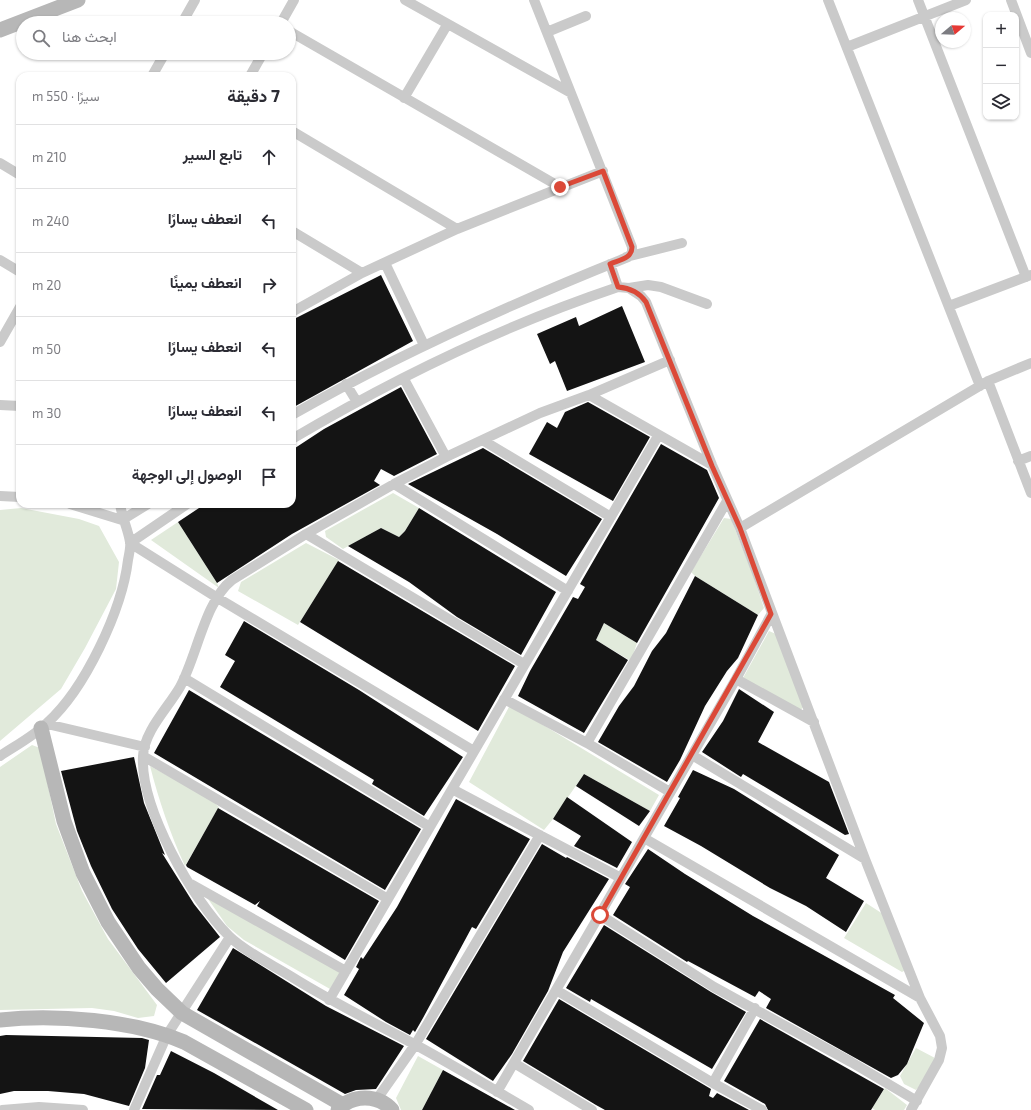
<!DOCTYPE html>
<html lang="ar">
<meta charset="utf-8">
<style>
body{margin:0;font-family:"Exo 2",Vazirmatn,sans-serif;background:#f7f7f7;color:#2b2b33;direction:rtl}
.controls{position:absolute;right:12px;top:12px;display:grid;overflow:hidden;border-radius:8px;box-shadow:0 1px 3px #0004}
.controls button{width:36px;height:36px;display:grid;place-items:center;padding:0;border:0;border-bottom:1px solid #e1e1e2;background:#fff;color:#2b2b33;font:20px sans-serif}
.compass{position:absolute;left:935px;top:12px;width:36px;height:36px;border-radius:50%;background:#fff;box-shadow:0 1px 3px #0004;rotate:71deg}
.stop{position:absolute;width:12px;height:12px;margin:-9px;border:3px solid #db4938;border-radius:50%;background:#fff}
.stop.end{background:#db4938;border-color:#fff;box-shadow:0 1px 4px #0008}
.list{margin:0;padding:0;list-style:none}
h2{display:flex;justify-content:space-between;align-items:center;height:52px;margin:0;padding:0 16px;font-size:17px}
h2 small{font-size:13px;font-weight:400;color:#7c7c81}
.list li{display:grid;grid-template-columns:26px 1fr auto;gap:12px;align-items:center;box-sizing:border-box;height:64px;padding:0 16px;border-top:1px solid #e1e1e2}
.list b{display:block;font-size:15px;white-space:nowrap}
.list em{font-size:13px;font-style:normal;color:#7c7c81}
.icon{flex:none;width:22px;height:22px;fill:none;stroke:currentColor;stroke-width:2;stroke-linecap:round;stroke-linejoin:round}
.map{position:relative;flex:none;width:1031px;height:1110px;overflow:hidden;direction:ltr}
.search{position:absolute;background:#fff;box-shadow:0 1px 3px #0004;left:16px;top:16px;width:280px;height:44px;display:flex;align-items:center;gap:10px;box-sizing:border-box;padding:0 14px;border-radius:22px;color:#7c7c81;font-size:15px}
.panel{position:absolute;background:#fff;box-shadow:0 1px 3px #0004;left:16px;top:72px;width:280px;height:436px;border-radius:12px;direction:rtl}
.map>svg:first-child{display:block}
</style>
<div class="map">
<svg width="1031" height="1110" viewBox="0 0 1031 1110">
<rect width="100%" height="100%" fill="#fff"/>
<path fill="#e1eadb" d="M393 493 419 508 405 531 399 537 381 528 343 549 326 537 325 531Z
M21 508 79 519 99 526 119 562 116 589 85 648 61 689 0 741V510Z
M724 518 731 519 753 575 764 608 758 615 695 576 691 572Z
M178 522 217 583 219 588 151 540Z
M306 543 339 560 298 625 238 591 241 582Z
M604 623 637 643 631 661 596 640Z
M769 631 776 634 804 706 800 711 743 678Z
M510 705 659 795 650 811 584 774 553 819 544 830 469 782Z
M32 745 40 748 56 824 82 891 108 939 157 1005 154 1016 138 1018 114 1011 92 1008 0 1010V767Z
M150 766 209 798 219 807 185 866C170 833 159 801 150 766Z
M206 896 341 971 330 989 244 940 227 926Z
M866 903 886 916 906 970 902 972 844 938Z
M916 1048 935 1058 925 1080 916 1090 904 1084 900 1076Z
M418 1056 443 1070 422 1110H401L396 1098Z
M885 1088 907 1105 904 1110H875L872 1108Z"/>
<path fill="#141414" d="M381 275 413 341 292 408V320Z
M622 306 645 362 567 391 555 361 550 364 537 334 576 317 579 326Z
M401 387 437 454 394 476 381 469 374 481 380 485 292 534 217 583 178 522 205 504H292V450L324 429Z
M588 402 650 437 613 501 529 454 547 422 557 428 565 412Z
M661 444 707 470 719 498 637 643 604 623 596 640 628 660 584 733 518 696 530 671 573 597 578 599 585 587 580 584Z
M483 448 602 519 566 576 497 534 408 484Z
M419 508 556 592 521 655 457 617 409 582 348 546 381 528 399 537 405 531Z
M338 561 515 666 478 731 300 622Z
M695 576 758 615 738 658 727 671 705 706 680 760 667 782 598 742 619 706 634 686 652 651 666 633Z
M244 621 359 690 463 757 424 816 372 784 374 780 220 687 235 661 225 655Z
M739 689 774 712 758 742 829 782 849 834 845 835 743 774 741 777 702 752 723 721Z
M189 690 421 829 385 890 154 753Z
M134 757 144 803 165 855 162 853 194 904 220 937 166 983 138 949 112 909 91 866 77 831 61 771Z
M693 770 734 789 839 855 826 878 864 901 846 932 806 906 770 888 701 846 664 826 680 798 678 797Z
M584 774 650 811 639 826 576 786Z
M567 797 632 842 617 868 574 846 581 836 553 819Z
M456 799 530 839 476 929 472 927 423 1018 415 1032 413 1030 410 1035 386 1022 344 995 359 969 356 967 361 957 363 959 397 907Z
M218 808 379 901 345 960 257 906 260 901 255 905 187 867 186 865Z
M542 844 566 858 567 857 609 879 563 952 548 991 512 1054 493 1081 426 1039Z
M648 849 685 874 753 916 895 995 893 998 924 1023 907 1064 898 1075 891 1078 766 1008 771 999 759 991 755 997 688 961 687 962 613 915 630 887 625 884Z
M604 925 711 992 746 1012 712 1069 591 999 590 1002 566 988Z
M233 948 326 1006 404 1046 376 1089 356 1090 345 1094 197 1010Z
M559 999 711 1089 709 1096 713 1098 717 1093 749 1110H605L596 1105 523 1061Z
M760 1019 884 1089 871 1110H768L765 1104 724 1081Z
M6 1035 142 1038 149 1040 145 1068 129 1106 84 1094 48 1091H14L0 1094V1036Z
M171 1051 214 1073 278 1110 142 1109 157 1075H160Z
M443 1070 515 1110H422Z"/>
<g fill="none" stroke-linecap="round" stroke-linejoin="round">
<path stroke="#cacaca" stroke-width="10" d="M405 0 571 93
M828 0 980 386
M918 0 1026 277
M1011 0 1031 53
M182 23 195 0
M281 23 294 0
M289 31 560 187
M547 32 586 16
M847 47 966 0
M152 76 165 53
M250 76 263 53
M404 98 447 25
M292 131 457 229
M0 163 20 175
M292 231 362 273
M626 257 682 243
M0 260 20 272
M385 263 424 345
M610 264 618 287
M629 288 648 285 661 287 707 304
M949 306 1031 275
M292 312 362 273 457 229 603 171
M0 342 20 307
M404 379 446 457
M988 381 1031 493
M346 384 357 402
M589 395 712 465
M0 405 20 406
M292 415C400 353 513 303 628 257L632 253V247L534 0
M292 439C395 378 505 325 618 287L629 288 641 296 646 302 712 465 740 528 865 859 920 998 940 1036 942 1048 939 1060 911 1110
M484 441 611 517
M1018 461 1031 456
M394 484 568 591
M0 496 20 497
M70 504 122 520
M122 520 148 504
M740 528 988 381 1031 363
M306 534 524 664
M130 543 216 597 474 751
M130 543 187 504
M184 678 430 827
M736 679 814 722
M504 699 587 743 670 792
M47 724 145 747
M587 743 727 501
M692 755 865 859
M0 756C15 746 34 736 47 723 85 689 122 610 128 560 129 554 131 547 130 542 128 529 122 518 120 504
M143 756 388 899
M452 789 621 878
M644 838 920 998
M191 884 346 971
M600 915 714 987 851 1062 917 1101
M556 990 713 1083 762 1110
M329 1000 658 436
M514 1063 592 1110
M713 1083 755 1008
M497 1092 736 679 771 615
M377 1099 415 1045 540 835
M2 1110 39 1107 83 1110
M134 1110 167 1035 230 937
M529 1110C491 1088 453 1065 414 1044 373 1022 332 1002 292 977 273 965 245 952 229 936 193 901 140 808 143 756 144 731 168 708 180 687 197 656 205 601 232 580L306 534 394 484 446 457 540 413 589 395 670 360"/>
<path stroke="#b7b7b7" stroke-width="15" d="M0 30 78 0
M41 728 64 821 83 873 108 922 139 968 157 989 182 1013 343 1105
M0 1020C55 1014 133 1020 184 1042L306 1110
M338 1110C352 1094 378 1094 392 1110"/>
</g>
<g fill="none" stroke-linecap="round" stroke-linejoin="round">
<path stroke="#db4938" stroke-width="5" d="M560 187 603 171 632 247C632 259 619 260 610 264L618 287C630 288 639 292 646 302L712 466 740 528 771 614 600 915"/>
</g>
</svg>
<div class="controls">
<button>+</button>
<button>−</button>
<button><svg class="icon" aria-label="layers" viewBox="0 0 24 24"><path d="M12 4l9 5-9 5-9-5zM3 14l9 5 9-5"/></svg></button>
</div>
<svg class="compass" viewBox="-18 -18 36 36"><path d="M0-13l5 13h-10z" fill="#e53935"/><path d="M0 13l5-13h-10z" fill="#7c7c81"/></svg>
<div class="stop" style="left:600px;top:915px"></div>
<div class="stop end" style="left:560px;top:187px"></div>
<div class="search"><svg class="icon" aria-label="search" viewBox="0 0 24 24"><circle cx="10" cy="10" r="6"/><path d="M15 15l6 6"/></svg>ابحث هنا</div>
<section class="panel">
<h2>7 دقيقة<small>سيرًا · 550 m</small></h2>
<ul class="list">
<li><svg class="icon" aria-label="ahead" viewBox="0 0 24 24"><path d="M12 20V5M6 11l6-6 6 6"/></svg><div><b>تابع السير</b></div><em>210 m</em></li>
<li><svg class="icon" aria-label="left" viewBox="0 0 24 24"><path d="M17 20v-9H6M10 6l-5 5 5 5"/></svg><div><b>انعطف يسارًا</b></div><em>240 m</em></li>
<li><svg class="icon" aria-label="right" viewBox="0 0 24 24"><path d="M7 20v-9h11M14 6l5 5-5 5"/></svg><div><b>انعطف يمينًا</b></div><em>20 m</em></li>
<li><svg class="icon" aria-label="left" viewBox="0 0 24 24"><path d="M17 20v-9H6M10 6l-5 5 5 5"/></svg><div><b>انعطف يسارًا</b></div><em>50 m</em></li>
<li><svg class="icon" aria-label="left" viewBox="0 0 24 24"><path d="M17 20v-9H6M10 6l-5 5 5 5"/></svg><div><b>انعطف يسارًا</b></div><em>30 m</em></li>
<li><svg class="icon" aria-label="arrive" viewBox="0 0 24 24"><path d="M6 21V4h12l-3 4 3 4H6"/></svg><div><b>الوصول إلى الوجهة</b></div></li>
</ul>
</section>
</div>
